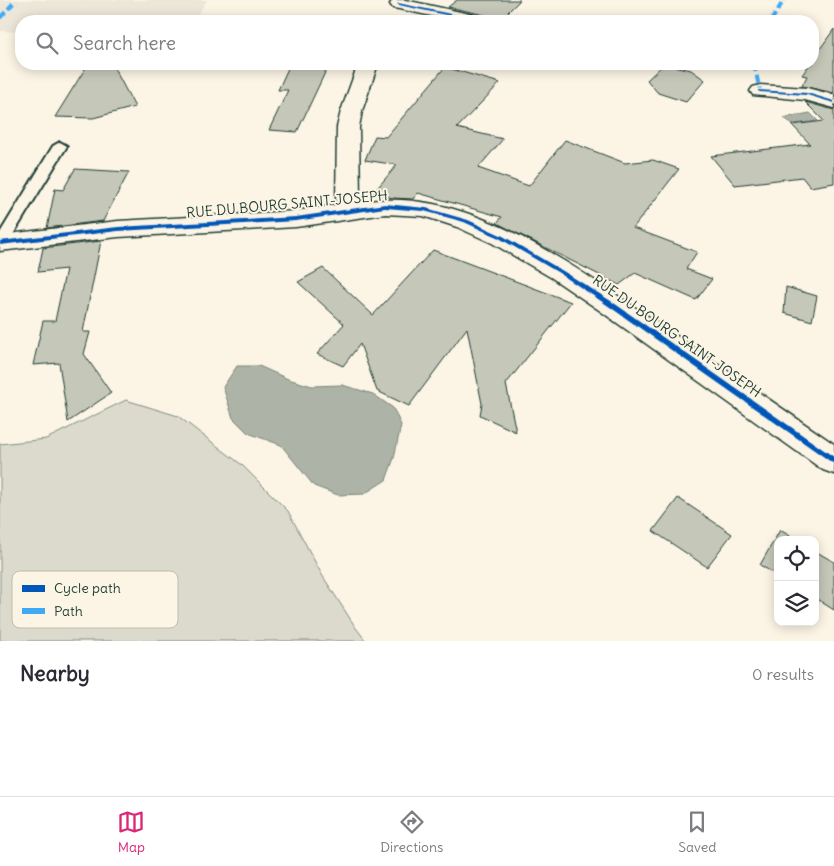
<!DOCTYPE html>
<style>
body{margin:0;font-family:Delius,sans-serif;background:#f2f2f3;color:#2b2b33}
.controls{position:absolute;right:15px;bottom:15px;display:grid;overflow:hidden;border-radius:10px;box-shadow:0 2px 12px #0003}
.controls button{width:45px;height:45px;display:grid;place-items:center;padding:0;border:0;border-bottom:1px solid #e1e1e2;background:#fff;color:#2b2b33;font:25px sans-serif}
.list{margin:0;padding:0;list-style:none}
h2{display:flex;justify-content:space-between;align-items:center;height:65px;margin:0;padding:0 20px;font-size:21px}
h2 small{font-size:16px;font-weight:400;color:#7c7c81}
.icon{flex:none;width:28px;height:28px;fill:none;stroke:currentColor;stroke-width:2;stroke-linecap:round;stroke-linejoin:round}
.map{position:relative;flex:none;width:834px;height:641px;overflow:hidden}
.search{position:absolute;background:#fff;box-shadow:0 2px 12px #0003;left:15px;right:15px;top:15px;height:55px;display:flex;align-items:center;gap:12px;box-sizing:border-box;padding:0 18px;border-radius:20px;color:#7c7c81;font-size:19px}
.sheet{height:155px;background:#fff}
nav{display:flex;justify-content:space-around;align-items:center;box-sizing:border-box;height:70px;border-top:1px solid #e1e1e2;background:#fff;font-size:14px;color:#7c7c81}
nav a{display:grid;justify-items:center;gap:2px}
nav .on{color:#db2777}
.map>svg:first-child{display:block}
</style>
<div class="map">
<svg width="834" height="641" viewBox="0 0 834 641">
<rect width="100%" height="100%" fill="#fcf5e5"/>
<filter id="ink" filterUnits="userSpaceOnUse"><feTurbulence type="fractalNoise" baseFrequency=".02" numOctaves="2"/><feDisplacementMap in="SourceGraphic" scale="10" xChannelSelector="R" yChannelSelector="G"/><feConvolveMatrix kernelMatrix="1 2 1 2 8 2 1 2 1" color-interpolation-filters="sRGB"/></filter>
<g filter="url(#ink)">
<path fill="#ece7d8" d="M0 0H207L194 21H21V32L0 31Z"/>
<path fill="#dcdacc" stroke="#7e8c80" d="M126 400 178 416 242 465 288 511 322 575 356 628 366 641H0V444L46 439Z"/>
<path fill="#aeb3a7" stroke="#758479" d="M810 113 818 121 793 124 784 118Z
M237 366H259L288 379 312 386 342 385 373 394 393 408 401 425 394 458 386 480 364 494 338 495 314 486 281 445 248 433 233 418 223 387Z"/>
<path fill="#c5c7b9" stroke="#1f3d34" d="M457 0H520L499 21H490L485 15 448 7Z
M834 29V93L802 86 807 76 802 75 810 64H813V59Z
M88 64H112L135 107 93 118 55 117Z
M290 64H329L297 132 269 130 288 90H278Z
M664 64 691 70 705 80 686 102 658 93 647 80Z
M445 67 500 83 457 128 503 139 478 168 529 186 565 140 625 163 653 160 679 169 633 228 697 252 686 269 712 279 696 300 635 273 619 285 497 223 502 217 418 193 413 199 393 198 373 193 397 165 365 160 375 136 386 137Z
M805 102 834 110V183L810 187 802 177 735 185 711 156 810 144 792 125 824 121Z
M75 169 129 172 103 221 47 228 55 189 63 190Z
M101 241 83 332H90L84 354 111 393 68 422 59 363 33 365 43 321H55L66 269 38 272 43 248Z
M433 250 571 302 506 384 516 432 480 415 482 404 467 328 409 406 377 391 360 344 343 366 317 354 344 324 298 282 323 268 373 315Z
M786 287 817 296 812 321 784 313Z
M678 498 732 534 707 567 653 531Z
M780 530 797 540H778V576L760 565Z
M815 551 834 562V610L815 598Z"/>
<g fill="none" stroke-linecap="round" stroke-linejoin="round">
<defs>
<path id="lane" d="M60 142 67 146 6 246 0 248V233L53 146Z"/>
<path id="street" d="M393 0H405L479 16 485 17 488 21H455L399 9 393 8 390 4Z
M358 64H378L362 111 359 127 360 202C399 196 438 202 475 216 535 238 599 283 652 319 713 361 773 402 834 444V474L823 470 599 310 552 278 492 243 457 227 423 216 385 214 296 227 118 237 0 251V235L118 221 296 211 336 205 337 127 341 111Z
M760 85 807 88 834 95V108L805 100 753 95 750 91 753 87Z"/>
</defs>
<use href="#lane" stroke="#1f3d34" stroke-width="4"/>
<use href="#street" stroke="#1f3d34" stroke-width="3"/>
<use href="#lane" fill="#fcf5e5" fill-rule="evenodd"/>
<use href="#street" fill="#fcf5e5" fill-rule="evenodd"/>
<path stroke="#3fa9f5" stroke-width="4" stroke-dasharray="8 4" stroke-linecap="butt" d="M0 18 16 0
M771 21 784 0
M754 64 760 91"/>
<defs>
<path id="cycleway" d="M398 3 479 20 481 21H474L399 5 397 4Z
M758 90 807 93 834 101V103L807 95 760 92 758 91Z
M385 204 426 208 468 220 503 236 563 271 611 301 834 457V464L607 305 559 273 499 238 464 222 424 211 385 208 296 221 118 231 0 245V241L118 227 296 217Z"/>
</defs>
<use href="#cycleway" stroke="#fcf5e5" stroke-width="3"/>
<use href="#cycleway" fill="#0057b8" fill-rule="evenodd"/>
</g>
</g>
<g text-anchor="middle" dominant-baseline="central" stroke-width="4" stroke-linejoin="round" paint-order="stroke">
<g font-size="14" fill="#1f3d34" stroke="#fcf5e5">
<text transform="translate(287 204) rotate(-5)">RUE DU BOURG SAINT-JOSEPH</text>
<text transform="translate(677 336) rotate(35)">RUE DU BOURG SAINT-JOSEPH</text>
</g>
</g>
<rect x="12" y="571" width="166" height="57" rx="8" fill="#fcf5e5" stroke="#babeb0" stroke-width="1"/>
<rect x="22" y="585" width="23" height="7" fill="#0057b8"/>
<rect x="22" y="608" width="23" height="6" fill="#3fa9f5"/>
<g font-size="14" fill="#1f3d34">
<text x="54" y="593">Cycle path</text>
<text x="54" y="616">Path</text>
</g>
</svg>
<div class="controls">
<button><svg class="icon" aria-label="locate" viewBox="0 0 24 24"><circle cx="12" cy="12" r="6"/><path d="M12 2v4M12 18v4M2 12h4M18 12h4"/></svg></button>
<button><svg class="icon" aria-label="layers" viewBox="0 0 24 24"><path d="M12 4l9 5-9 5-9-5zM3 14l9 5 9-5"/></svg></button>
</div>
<div class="search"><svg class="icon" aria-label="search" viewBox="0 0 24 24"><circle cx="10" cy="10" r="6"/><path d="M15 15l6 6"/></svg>Search here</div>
</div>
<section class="sheet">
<h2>Nearby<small>0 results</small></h2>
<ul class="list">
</ul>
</section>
<nav>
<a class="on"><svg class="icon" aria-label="map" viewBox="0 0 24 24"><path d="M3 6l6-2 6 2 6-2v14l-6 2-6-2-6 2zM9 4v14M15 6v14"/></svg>Map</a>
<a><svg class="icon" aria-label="directions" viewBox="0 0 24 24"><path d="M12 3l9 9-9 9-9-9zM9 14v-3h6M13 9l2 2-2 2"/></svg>Directions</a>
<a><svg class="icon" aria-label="saved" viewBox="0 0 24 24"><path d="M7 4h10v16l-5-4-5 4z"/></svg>Saved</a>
</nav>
